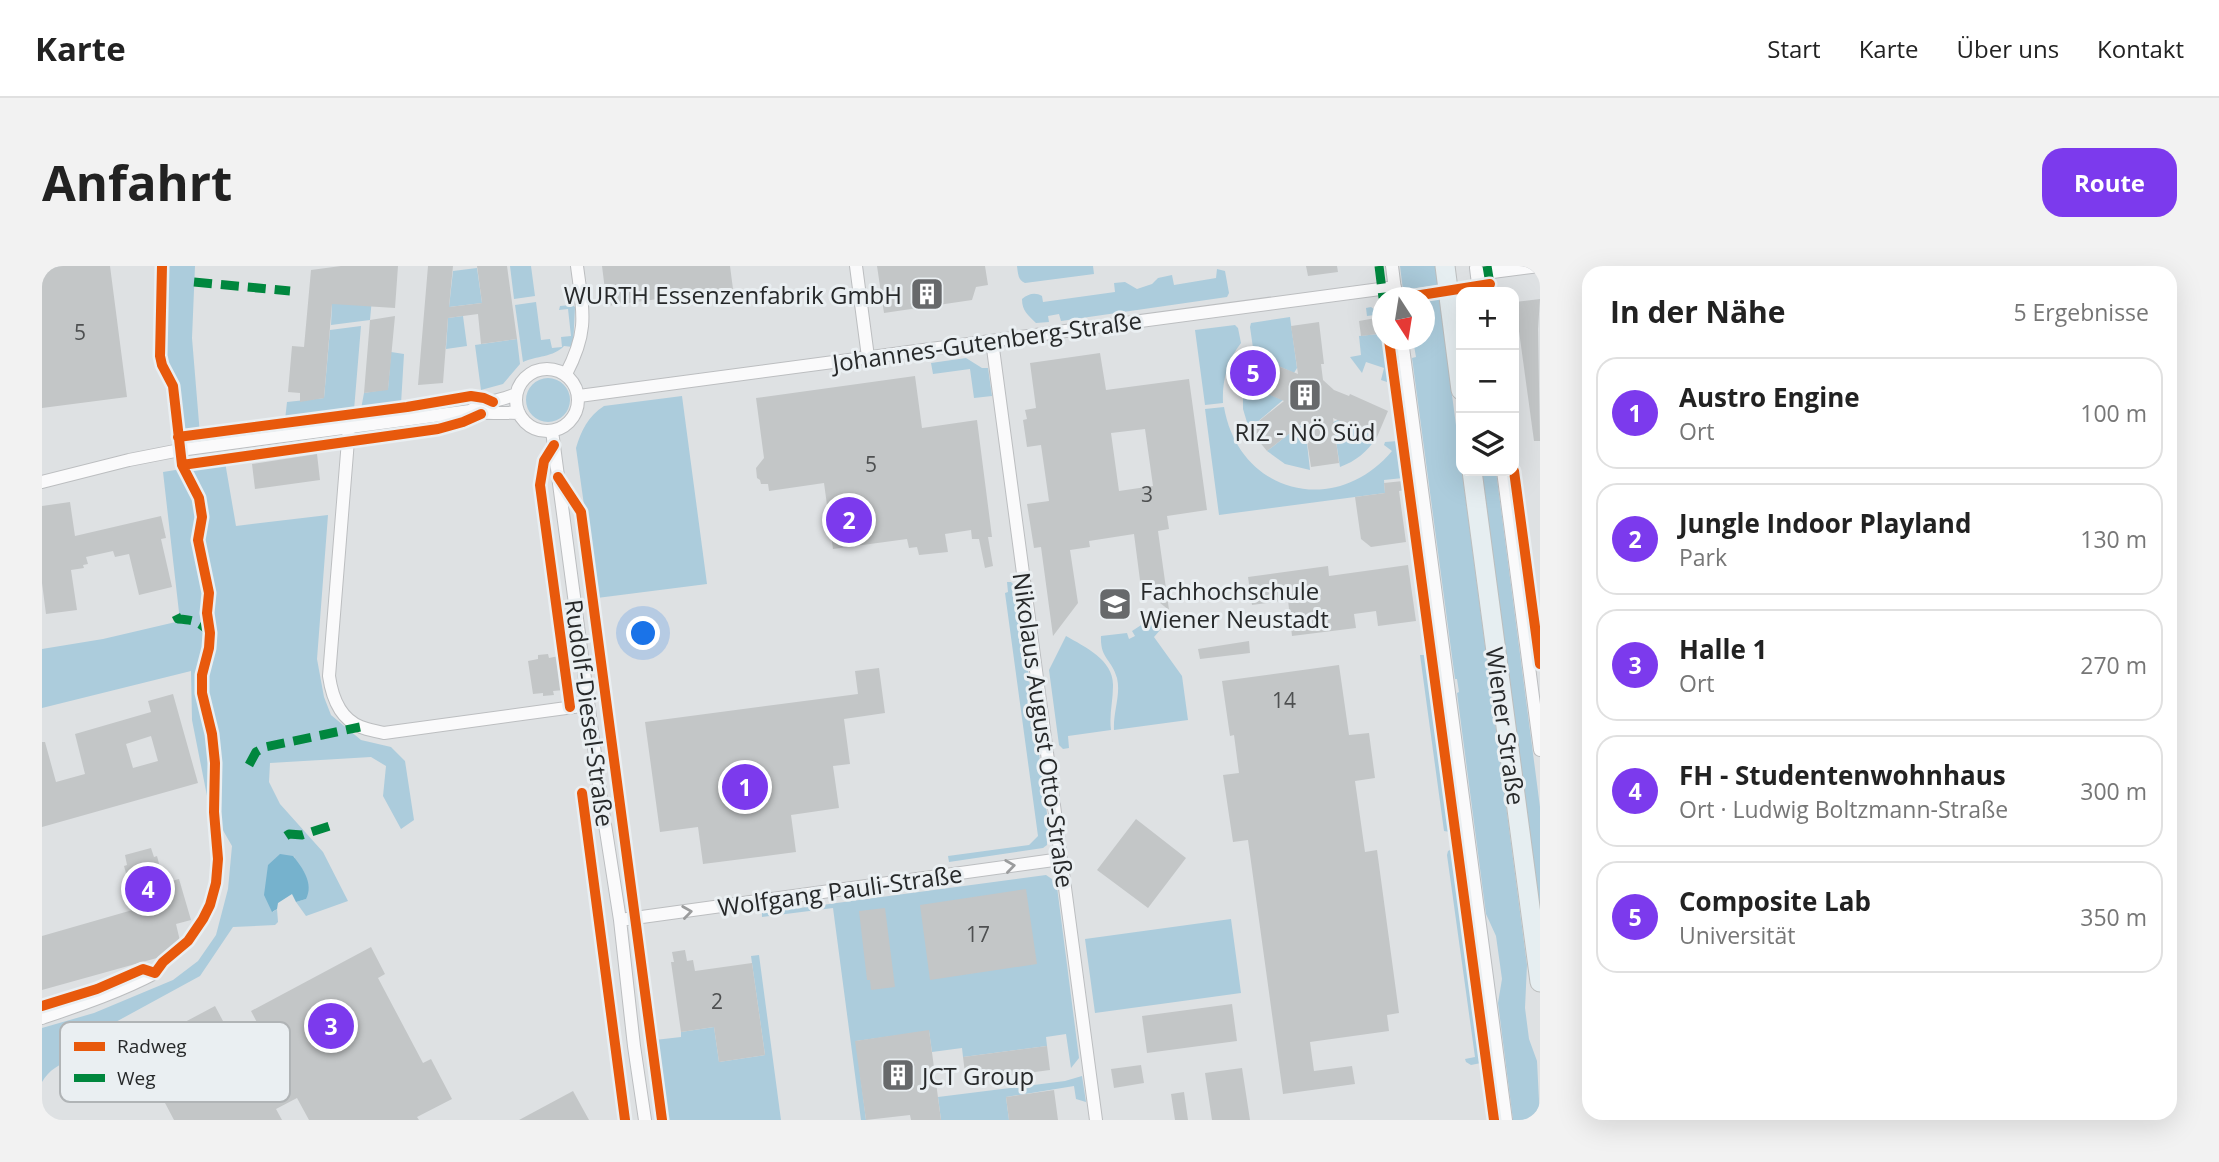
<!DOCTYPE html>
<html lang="de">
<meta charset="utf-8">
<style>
body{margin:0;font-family:"Open Sans",sans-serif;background:#f2f2f2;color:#222}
.controls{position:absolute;right:21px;top:21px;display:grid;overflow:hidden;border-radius:14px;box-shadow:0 7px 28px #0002}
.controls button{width:63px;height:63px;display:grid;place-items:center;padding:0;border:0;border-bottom:2px solid #e0e0e0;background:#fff;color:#222;font:35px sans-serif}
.compass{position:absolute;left:1330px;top:21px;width:63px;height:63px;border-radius:50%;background:#fff;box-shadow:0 7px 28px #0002;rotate:168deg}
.you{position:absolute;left:602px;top:368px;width:24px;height:24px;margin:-18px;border:5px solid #fff;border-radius:50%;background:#1a73e8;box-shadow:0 0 0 10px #1a73e833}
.badge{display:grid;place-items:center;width:46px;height:46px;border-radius:50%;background:#7c3aed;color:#fff;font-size:23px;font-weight:700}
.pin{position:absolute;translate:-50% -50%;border:4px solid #fff;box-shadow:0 2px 7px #0006}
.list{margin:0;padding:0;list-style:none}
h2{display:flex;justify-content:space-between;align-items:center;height:91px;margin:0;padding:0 28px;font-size:30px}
h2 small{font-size:23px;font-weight:400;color:#767676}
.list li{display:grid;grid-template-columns:46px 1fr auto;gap:21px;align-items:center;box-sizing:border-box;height:112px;margin:0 14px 14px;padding:0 14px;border:2px solid #e0e0e0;border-radius:21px}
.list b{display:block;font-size:26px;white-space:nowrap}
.list p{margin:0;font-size:23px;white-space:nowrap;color:#767676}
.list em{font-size:23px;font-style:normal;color:#767676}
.icon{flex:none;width:38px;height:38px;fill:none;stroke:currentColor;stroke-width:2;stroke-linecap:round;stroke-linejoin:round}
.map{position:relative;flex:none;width:1498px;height:854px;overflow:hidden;border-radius:21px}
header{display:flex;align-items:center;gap:42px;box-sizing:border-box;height:98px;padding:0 35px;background:#fff;border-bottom:2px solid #e0e0e0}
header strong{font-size:33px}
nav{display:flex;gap:38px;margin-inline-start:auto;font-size:24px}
.intro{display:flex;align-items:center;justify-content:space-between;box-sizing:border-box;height:168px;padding:0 42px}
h1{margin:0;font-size:49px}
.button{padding:18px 32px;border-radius:21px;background:#7c3aed;color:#fff;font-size:24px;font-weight:700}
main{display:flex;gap:42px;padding:0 42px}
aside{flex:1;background:#fff;border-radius:21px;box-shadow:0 7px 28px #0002}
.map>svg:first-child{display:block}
</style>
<header>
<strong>Karte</strong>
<nav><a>Start</a><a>Karte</a><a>Über uns</a><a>Kontakt</a></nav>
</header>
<div class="intro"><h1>Anfahrt</h1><a class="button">Route</a></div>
<main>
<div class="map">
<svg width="1498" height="854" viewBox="0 0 1498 854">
<rect width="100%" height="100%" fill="#dee1e3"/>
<path fill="#acccdc" d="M116 0H153L150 72 158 169 136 171 131 120 127 109 115 91Z
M468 0H489L493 30 472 33Z
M975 0H1051L1052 8 983 17C976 14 976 8 975 0Z
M1358 0H1393L1396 19 1361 24Z
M435 2 440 37 407 41 411 5Z
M1175 3 1183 5 1187 27 1185 31 1019 55 1017 48 1006 50 1007 56 994 57C986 49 980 45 980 33 986 28 993 26 1000 30L1001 36 1073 26 1072 17 1083 16 1095 23 1110 18 1116 12 1130 9 1132 19 1174 12Z
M331 21 328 54 289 59 290 38Z
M1397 30 1485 699 1483 742 1487 773 1495 795 1498 854H1471L1456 737 1460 713 1454 670 1444 648 1415 427 1417 426 1415 413H1413L1370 92 1374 91 1371 74H1382L1383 33Z
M494 36 499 74 508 73 510 82 520 81 519 71 529 70 526 43 517 44 518 40 530 39 533 41 531 81 522 80C512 91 494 90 481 96L473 39Z
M1329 41 1339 48 1340 74H1343L1348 117 1339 114 1342 102 1324 96 1320 107 1308 91 1319 89 1317 70 1336 68 1333 49 1325 50 1324 42Z
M421 50 425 80 404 83 406 52Z
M1248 51 1255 102 1252 107 1212 89 1208 61 1209 57Z
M1193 59 1196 62 1199 77C1185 95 1180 115 1181 137L1163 139 1153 64Z
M319 60 312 144 243 154 245 136 282 132 288 64Z
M475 73 478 98 461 118 439 124 433 79Z
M349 86 362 88 359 138 319 143 322 127 346 123Z
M924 92 940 102H946L950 130 932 132 928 103 891 108 889 97Z
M484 134a22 22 0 1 1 44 0a22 22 0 1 1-44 0Z
M1201 118 1241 134 1207 163 1201 143Z
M640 130 665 318 555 332 534 182C539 165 546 150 562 140Z
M1182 141C1197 228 1294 252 1350 185L1342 179 1343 176 1356 175 1361 212 1342 214 1343 227 1177 249 1163 143Z
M1296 154 1335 171C1325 186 1314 195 1298 201L1291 156Z
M1263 159 1268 204 1243 198 1225 185 1257 160Z
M183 196 194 260 286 249 275 393 282 431 289 449 319 474 349 481 363 495 372 554 359 563 341 530 344 500 329 491 228 497 227 516 238 538 281 586 306 635 264 650 254 636 264 633 252 590 231 646 235 643 236 656 233 659 191 661 158 710 70 758 45 774 32 794C18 797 7 804 0 816V762L52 747 131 714 156 695 174 669 186 623 190 580 167 540 150 454 149 405 0 442V383L61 373 138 355 121 206Z
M1439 205H1454L1498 541V646Z
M965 316H969L975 322 1008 570 1005 571V579L1001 582 907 596 906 590 987 579 996 570 963 327 966 326Z
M1110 352 1119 363 1112 371 1140 410 1146 454 1072 464C1071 446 1079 429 1075 412 1070 393 1058 393 1059 370L1085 367 1087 373 1093 370 1090 365Z
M1024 370C1043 381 1072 394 1071 420 1071 435 1067 449 1069 464L1026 470 1027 482 1021 483 1017 479 1007 404Z
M1378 389H1384L1408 566 1402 565Z
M1410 583 1439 797 1429 799 1424 796 1423 793 1433 791 1405 589 1406 585Z
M1004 609 1010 613 1012 621H1015L1037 792 1029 802 1024 768 1004 771 1005 780 921 791 920 782 890 786 887 765 814 775 824 854H819L791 642 720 651V647Z
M1189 653 1199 727 1053 747 1043 673Z
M717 689 739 854H624L613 774 639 771V766L672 761 677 796 723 789 709 690Z
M1040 810 1044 836 1034 833 1032 820 964 831 967 854H899L896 831 1023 815Z"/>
<path fill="#76b2cd" d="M238 588 251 590C261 602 272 618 264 633L254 636 250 628 236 637 235 643 230 646 222 629 226 599Z"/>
<path fill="#c3c6c7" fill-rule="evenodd" d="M0 0H68L85 131 0 142Z
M299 0H356L353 42 290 38 282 132 258 136V127L246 126 250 80 262 81 269 4Z
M386 0H411L407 41 440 37 435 0H465L475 73 439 78 436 48 406 52 401 117 376 119Z
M560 0H688L691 23 655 28 648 36 639 37 638 30 565 40Z
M835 0H943L946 19 934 21 930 34 842 47Z
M1264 0H1295L1296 6 1266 10Z
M1498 33 1496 63 1498 175H1492L1473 36Z
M353 50 346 124 322 127 328 54Z
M1334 52 1336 68 1319 70 1317 55Z
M1277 56 1282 98H1279L1281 114 1292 124 1307 130 1308 128 1346 145 1335 171 1291 152 1297 197 1269 201 1262 156 1225 185 1207 163 1242 135 1203 118 1214 91 1256 108 1249 60Z
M1058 87 1064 124 1147 113 1165 244 1125 250 1127 263 1116 265 1127 344 1099 322 1092 268 1047 275 1048 281 1028 284 1036 337 1011 370 999 281 992 282 985 238 1007 235 999 179 985 181 981 154 985 153 983 144 994 142 988 97ZM1103 163 1111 220 1077 225 1069 167Z
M873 110 880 162 935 154 950 271H946L951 300 943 302 937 273H930L929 264 903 268 906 286 877 289 875 281 867 282 865 273 791 283 782 217 727 225 726 218H719L718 214 715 212 714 202 722 192 714 132Z
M275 188 278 214 213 223 210 198Z
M1361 215 1363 224 1357 225 1364 276 1329 281 1319 273 1313 231 1343 227 1342 217Z
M28 236 33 270 119 250 124 272 119 273 130 321 97 329 87 288 73 291 71 285 44 291 46 298 41 299 42 302 29 304 35 344 4 348 0 317V240Z
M1366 299 1374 355 1336 360 1334 345 1312 348 1314 362 1250 370 1246 334 1210 339 1206 311 1286 300 1287 310Z
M1207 375 1208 387 1158 393 1156 383Z
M506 388 507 392 517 390 522 424 511 425 512 429 501 430V427L491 428 486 395 496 393V389Z
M1297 399 1307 469 1327 467 1333 512 1313 515 1323 586 1335 584 1357 747 1345 749 1347 765 1268 776 1272 805 1310 800 1313 818 1241 828 1206 574 1191 576 1181 509 1197 507 1192 469 1188 470 1180 415Z
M837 402 843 447 802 453 808 498 791 500 797 542 749 549 754 586 661 598 656 561 618 566 603 456 816 428 813 405Z
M131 428 156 517 0 561V476H3L14 516 43 508 33 468 109 446 106 435ZM109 470 116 495 91 502 84 478Z
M1094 553 1144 592 1106 642 1055 604Z
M109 582 112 591 115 590 122 617 137 613 149 654 134 658 138 675 122 690 0 724V670L94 643 82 600 85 599 83 589Z
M984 623 995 698 888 714 878 639Z
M843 642 853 721 829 724 828 714H825L817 645Z
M329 681 343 708 336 712 381 797 389 793 410 833 375 851 377 854H267L255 832 234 843 240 854H132L94 782 173 740 197 785 189 789 208 826 242 808 209 745Z
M643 684 645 695 651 694 653 705 710 697 723 789 677 796 672 761 639 766 629 696H632L630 686Z
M1190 738 1195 775 1105 787 1100 750Z
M887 764 899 854H869L868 849 824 854 813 775Z
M1005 780 1008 804 924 815 921 791Z
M1099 799 1102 817 1072 822 1069 803Z
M1200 802 1208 854H1170L1163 807Z
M1012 824 1016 854H967L964 831Z
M531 825 547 854H477Z
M1142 826 1146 854H1133L1129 828Z"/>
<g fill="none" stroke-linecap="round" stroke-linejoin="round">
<defs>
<path id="street" d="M814 0 826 91
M1350 0 1354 32
M1434 2 1437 26
M1435 8 1498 0
M1360 74 1464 854
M950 75 1054 854
M474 134a31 31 0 1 1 62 0a31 31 0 1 1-62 0Z
M524 108C547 64 541 46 535 0
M537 130 1353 21
M428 145C441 135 459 135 474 128
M307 162 287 410C290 431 298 453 319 461 326 464 335 465 342 467L546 439
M510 165 559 533 578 654 592 780 603 854
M1461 205 1498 484
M0 216 87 194 138 184 428 145C444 149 460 146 477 147
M578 654 1019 593
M0 752C38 739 77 726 113 707"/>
<path id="primary" d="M1403 0 1419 124
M1430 205 1498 716"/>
</defs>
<use href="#street" stroke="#bcbec0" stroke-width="14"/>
<use href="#primary" stroke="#bcbebe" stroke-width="21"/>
<use href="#street" stroke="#fafafb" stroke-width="12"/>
<use href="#primary" stroke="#e6eef1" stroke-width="19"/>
<path stroke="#00873e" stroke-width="9" stroke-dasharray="18 9" stroke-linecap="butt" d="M1337 0 1341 32
M1445 0 1449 24
M152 16 248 25
M134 349 136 353C150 354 158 355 168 367
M207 499 214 486 223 481 318 461
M244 570 247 568 260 569 288 560"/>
<defs>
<path id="cycleway" d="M1360 32 1448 18
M1347 74 1452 854
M136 171 365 141 429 130 442 132 451 136
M512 179 502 195 498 219 528 441
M140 199 396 163 421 156 439 148
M1472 205 1498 398
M516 211 539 246 620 854
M540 527 583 854
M0 740 55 723 101 703 113 707 121 696 146 675 161 653 168 639 174 617 176 593 172 546 173 497 170 468 160 427V409L167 382 168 367 165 347 167 327 156 274 160 251 157 232 140 199 131 120 120 99 118 90 120 0"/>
</defs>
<use href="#cycleway" stroke="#eaeff2" stroke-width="15"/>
<use href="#cycleway" stroke="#e8590c" stroke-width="10"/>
</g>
<defs><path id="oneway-chevron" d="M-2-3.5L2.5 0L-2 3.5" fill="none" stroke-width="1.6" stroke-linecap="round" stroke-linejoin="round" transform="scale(1.75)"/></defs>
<g stroke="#9b9c9d">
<use href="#oneway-chevron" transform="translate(968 600) rotate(-8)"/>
<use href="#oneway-chevron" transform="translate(645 646) rotate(-8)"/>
</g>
<defs>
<symbol id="building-square" viewBox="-11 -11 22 22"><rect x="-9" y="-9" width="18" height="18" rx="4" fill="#67696b" stroke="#eaeff2"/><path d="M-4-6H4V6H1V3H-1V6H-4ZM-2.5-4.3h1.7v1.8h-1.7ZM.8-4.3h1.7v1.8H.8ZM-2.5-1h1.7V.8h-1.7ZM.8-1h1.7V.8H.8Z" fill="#fff"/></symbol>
<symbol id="university-square" viewBox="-11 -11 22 22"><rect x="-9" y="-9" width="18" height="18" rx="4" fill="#67696b" stroke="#eaeff2"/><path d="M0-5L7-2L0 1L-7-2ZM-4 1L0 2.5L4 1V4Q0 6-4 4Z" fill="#fff"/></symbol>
</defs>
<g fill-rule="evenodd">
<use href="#building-square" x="866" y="9" width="38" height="38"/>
<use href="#building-square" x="1244" y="110" width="38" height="38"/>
<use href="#university-square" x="1054" y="319" width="38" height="38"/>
<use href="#building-square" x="837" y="790" width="38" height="38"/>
</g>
<g text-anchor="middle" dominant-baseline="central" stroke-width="6" stroke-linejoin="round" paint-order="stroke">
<g font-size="21" fill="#4e5051">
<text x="38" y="66">5</text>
<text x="829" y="198">5</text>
<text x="1105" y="228">3</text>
<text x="1242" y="434">14</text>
<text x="936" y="668">17</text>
<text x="675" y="735">2</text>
</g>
<g font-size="24" fill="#27292a" stroke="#eaeff2" text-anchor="start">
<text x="860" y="28" text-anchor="end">WURTH Essenzenfabrik GmbH</text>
<text x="1263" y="165" text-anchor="middle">RIZ - NÖ Süd</text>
<text x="1098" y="324">Fachhochschule<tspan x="1098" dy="28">Wiener Neustadt</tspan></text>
<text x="880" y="809">JCT Group</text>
</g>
<g font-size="24" fill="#27292a" stroke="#eaeff2">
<text transform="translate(945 75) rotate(-8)">Johannes-Gutenberg-Straße</text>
<text transform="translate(548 447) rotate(82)">Rudolf-Diesel-Straße</text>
<text transform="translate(1464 460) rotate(82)">Wiener Straße</text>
<text transform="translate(1002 464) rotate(82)">Nikolaus August Otto-Straße</text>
<text transform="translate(798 624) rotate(-8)">Wolfgang Pauli-Straße</text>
</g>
</g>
<rect x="18" y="756" width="230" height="80" rx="10" fill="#eaeff2" stroke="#b0b4b6" stroke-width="2"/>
<rect x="32" y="776" width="31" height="9" fill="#e8590c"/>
<rect x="32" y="808" width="31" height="8" fill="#00873e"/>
<g font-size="19" fill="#27292a">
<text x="75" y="787">Radweg</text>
<text x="75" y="819">Weg</text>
</g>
</svg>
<div class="controls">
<button>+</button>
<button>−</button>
<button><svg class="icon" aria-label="layers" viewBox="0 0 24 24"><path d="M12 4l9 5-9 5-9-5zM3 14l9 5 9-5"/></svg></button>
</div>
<svg class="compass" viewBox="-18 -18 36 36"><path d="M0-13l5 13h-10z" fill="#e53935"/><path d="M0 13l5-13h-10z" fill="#767676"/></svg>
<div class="you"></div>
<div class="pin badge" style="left:703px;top:521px">1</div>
<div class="pin badge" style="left:807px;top:254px">2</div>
<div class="pin badge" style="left:289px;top:760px">3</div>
<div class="pin badge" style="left:106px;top:623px">4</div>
<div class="pin badge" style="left:1211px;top:107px">5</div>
</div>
<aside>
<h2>In der Nähe<small>5 Ergebnisse</small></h2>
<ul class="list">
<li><span class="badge">1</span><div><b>Austro Engine</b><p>Ort</p></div><em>100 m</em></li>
<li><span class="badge">2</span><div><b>Jungle Indoor Playland</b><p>Park</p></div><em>130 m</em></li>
<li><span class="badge">3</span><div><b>Halle 1</b><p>Ort</p></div><em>270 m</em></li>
<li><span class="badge">4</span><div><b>FH - Studentenwohnhaus</b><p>Ort · Ludwig Boltzmann-Straße</p></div><em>300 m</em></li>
<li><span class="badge">5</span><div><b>Composite Lab</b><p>Universität</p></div><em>350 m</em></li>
</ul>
</aside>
</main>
